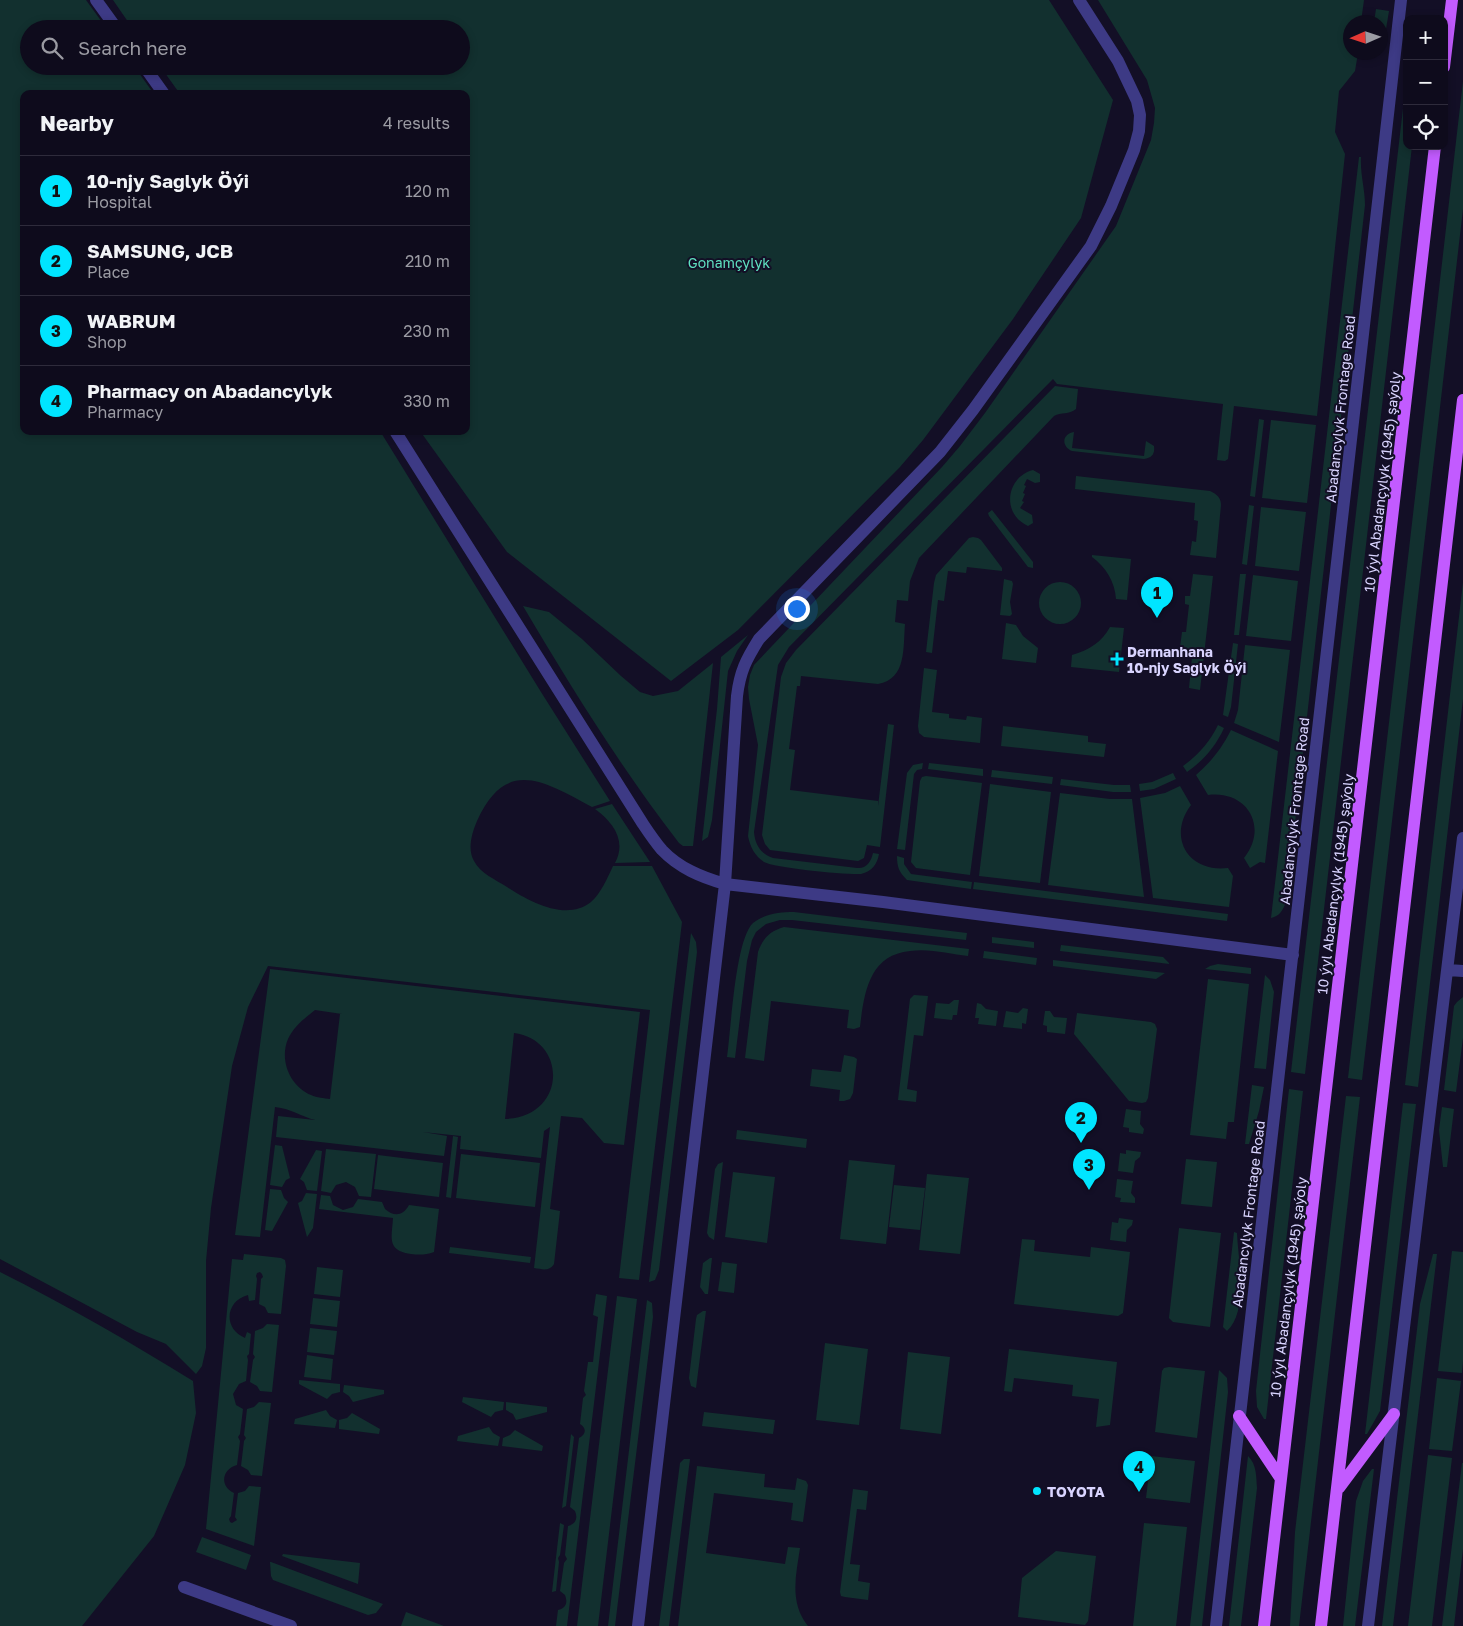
<!DOCTYPE html>
<meta charset="utf-8">
<style>
body{margin:0;font-family:"Golos Text",sans-serif;background:#171425;color:#f1f3f6}
.controls{position:absolute;right:15px;top:15px;display:grid;overflow:hidden;border-radius:10px;box-shadow:0 2px 8px #0003}
.controls button{width:45px;height:45px;display:grid;place-items:center;padding:0;border:0;border-bottom:1px solid #2e2b3b;background:#0e0b1c;color:#f1f3f6;font:25px sans-serif}
.compass{position:absolute;left:1343px;top:15px;width:45px;height:45px;border-radius:50%;background:#0e0b1c;box-shadow:0 2px 8px #0003;rotate:267deg}
.you{position:absolute;left:796px;top:608px;width:18px;height:18px;margin:-12px;border:4px solid #fff;border-radius:50%;background:#1a73e8;box-shadow:0 0 0 8px #1a73e833}
.badge{display:grid;place-items:center;width:32px;height:32px;border-radius:50%;background:#00e5ff;color:#111;font-size:16px;font-weight:700}
.pin{position:absolute;translate:-50% -41px;filter:drop-shadow(0 1px 2px #0008)}
.pin::after{content:'';position:absolute;top:26px;width:18px;height:15px;background:inherit;clip-path:polygon(0 0,100% 0,50% 100%)}
.list{margin:0;padding:0;list-style:none}
h2{display:flex;justify-content:space-between;align-items:center;height:65px;margin:0;padding:0 20px;font-size:21px}
h2 small{font-size:16px;font-weight:400;color:#9b9ba3}
.list li{display:grid;grid-template-columns:32px 1fr auto;gap:15px;align-items:center;box-sizing:border-box;height:70px;padding:0 20px;border-top:1px solid #2e2b3b}
.list b{display:block;font-size:19px;white-space:nowrap}
.list p{margin:0;font-size:16px;white-space:nowrap;color:#9b9ba3}
.list em{font-size:16px;font-style:normal;color:#9b9ba3}
.icon{flex:none;width:28px;height:28px;fill:none;stroke:currentColor;stroke-width:2;stroke-linecap:round;stroke-linejoin:round}
.map{position:relative;flex:none;width:1463px;height:1626px;overflow:hidden}
.search{position:absolute;background:#0e0b1c;box-shadow:0 2px 8px #0003;left:20px;top:20px;width:450px;height:55px;display:flex;align-items:center;gap:12px;box-sizing:border-box;padding:0 18px;border-radius:28px;color:#9b9ba3;font-size:19px}
.panel{position:absolute;background:#0e0b1c;box-shadow:0 2px 8px #0003;left:20px;top:90px;width:450px;height:345px;border-radius:10px}
.map>svg:first-child{display:block}
</style>
<div class="map">
<svg width="1463" height="1626" viewBox="0 0 1463 1626">
<rect width="100%" height="100%" fill="#130f26"/>
<path fill="#12302f" fill-rule="evenodd" d="M0 0H86L107 29H29V66H134L154 94H24V431H380L541 692 610 801 592 807C545 782 506 756 477 821 472 833 467 849 474 861 480 873 496 880 507 887 529 901 566 922 591 902 601 893 607 879 613 866H652L682 922 639 1280 619 1278 650 1010 268 966 248 1007 232 1066 211 1208 206 1261V1348L202 1366 196 1374 166 1344 137 1332 0 1259Z
M113 0H1049L1113 100 1081 218 1013 319 923 440 900 467 738 630 671 681 507 552 420 431H466V94H180L160 66H461V29H133Z
M1098 0H1364L1361 22H1350V52L1358 53 1355 71 1339 91 1335 132 1345 154 1317 416 1234 406 1228 459 1225 461 1217 460 1223 404 1057 384 1053 379 789 647 778 665 754 832C755 845 761 854 773 858L857 868C866 869 871 862 873 853L879 854C877 865 872 871 861 874 847 875 775 868 764 862 755 856 750 847 748 836L758 745 749 699 748 687 750 675 754 665 942 467 960 446 985 413 1116 226 1151 140 1154 123 1155 108 1147 80Z
M1376 9 1389 11 1385 35 1381 49 1380 22H1374Z
M1407 74V146H1412L1305 1074 1291 1072Z
M1463 81V209L1362 1080 1348 1078Z
M1359 157H1361C1360 174 1365 189 1365 205L1286 902C1283 910 1280 916 1271 918Z
M1055 386 1078 389 1076 409C1069 415 1061 412 1054 416L919 558 910 581 908 601 897 600 895 622 905 624C903 647 907 679 878 684L801 676 800 686H797L789 749 795 750 790 790 878 801V806L888 724 894 725 880 847 867 845 864 858 858 861 770 850 765 844 762 835 781 677 786 663 796 650Z
M1259 419 1264 420 1255 497 1250 496Z
M1271 420 1316 425 1307 503 1262 498Z
M1074 432 1072 448 1144 456 1146 441 1154 446C1155 454 1152 458 1144 459L1072 451C1061 446 1062 434 1074 432Z
M1033 470 1040 474V482L1035 483 1027 479 1024 485 1026 486 1023 493 1025 494 1022 501 1024 502 1020 508 1032 515 1033 523 1028 526C1001 514 1006 477 1033 470Z
M1076 476 1210 491C1217 494 1221 498 1221 505L1216 558 1190 555 1192 541 1196 542 1198 521 1194 520 1195 503 1075 489Z
M1249 505 1254 506 1247 565 1242 564Z
M1261 507 1306 512 1299 571 1255 566Z
M992 510 1033 562V568L1028 567 989 516 988 513Z
M973 537 978 538 981 540 1002 568V571L967 567 966 573 948 571 944 601 938 600 932 653 926 652 934 583 936 575 969 538Z
M1092 555 1131 559 1127 600 1116 599C1115 582 1106 567 1092 557Z
M1193 574 1213 576 1200 690 1189 688 1192 657 1179 655 1182 632H1186L1189 605 1185 604V596H1190Z
M1240 574H1246L1239 635H1234Z
M1253 575 1298 581 1291 641 1246 636Z
M1004 579 1012 581 1013 584 1010 602 1012 614 1010 616 1000 615Z
M1463 582V699L1418 1087 1405 1085Z
M1039 603a21 21 0 1 1 42 0a21 21 0 1 1-42 0Z
M523 606 549 612 582 639 621 676 640 692 653 696 678 691 713 663 693 846H683L679 843C621 768 571 687 523 606Z
M1006 623 1016 625 1023 636 1038 648 1036 663 1002 659Z
M1110 627 1124 628 1119 672 1071 667 1072 655C1089 650 1102 642 1110 627Z
M748 635 737 651 728 671 712 820 708 837 702 841 717 709 721 657Z
M1233 643 1238 644 1231 707 1228 717 1223 715Z
M1245 645 1290 650 1279 742 1234 723 1238 710Z
M924 668 937 670 932 712 949 714V718L966 720 967 716 982 718 980 743 924 737 919 733 918 726Z
M1218 725 1224 728C1216 746 1203 761 1187 772L1183 766C1198 755 1210 742 1218 725Z
M1003 726 1088 736V742L1106 744 1104 757 1001 746Z
M1231 730 1278 751 1265 863 1260 862 1250 868 1244 858C1269 827 1247 790 1208 795L1196 775C1211 762 1222 748 1231 730Z
M923 763 922 769 917 770 914 774 905 850 897 849 907 773 913 765Z
M929 763 983 769V776L928 769Z
M992 770 1053 777 1052 784 991 777Z
M1173 773 1176 779 1154 789 1140 791 1139 784 1152 782Z
M926 776 982 783 970 875 916 868 911 862 920 781 922 777Z
M1061 779 1114 785H1130L1131 792H1113L1060 785Z
M990 784 1051 792 1040 883 979 876Z
M1180 786 1191 805C1167 837 1188 873 1228 868L1233 876 1229 907 1153 898 1140 798 1165 793Z
M1060 793 1110 799H1132L1144 897 1048 885Z
M612 804 650 862 615 863C627 841 613 822 595 809Z
M897 856 904 858V864L911 874 972 882 971 889 907 880C899 872 897 867 897 856Z
M974 882 1228 914 1227 921 973 889Z
M794 912 967 933 966 940 792 920H780L766 924 756 932 752 940 747 961 735 1058 727 1057C731 1030 735 940 753 923 764 914 780 912 794 912Z
M784 927 969 949 968 956C950 954 929 948 910 951 869 955 864 993 860 1027L854 1029 847 1028 849 1010 771 1001 764 1061 745 1058 758 952C763 938 770 931 784 927Z
M691 933 696 942 697 952 659 1270 655 1280 649 1282Z
M992 937 1034 942V948L992 943Z
M1061 945 1163 957 1170 964 1060 951Z
M984 951 1037 958 1036 965 983 958Z
M1053 960 1165 973 1156 979 1053 966Z
M1218 964 1251 968V974L1205 969 1210 966Z
M270 969 640 1012 624 1145 604 1143 582 1118 561 1116 550 1209 560 1211 554 1264C549 1272 542 1269 534 1268L550 1127 544 1131 541 1158 460 1149 461 1136 423 1132 447 1136 444 1156 276 1137 278 1116 315 1120C300 1116 292 1109 275 1107L260 1237 235 1235ZM315 1010 342 1014H340L330 1099C324 1098 317 1098 311 1095 290 1086 279 1060 288 1039 294 1026 305 1018 315 1010ZM514 1033C568 1040 567 1117 505 1119Z
M1265 975 1270 980 1274 992 1266 1069 1254 1068Z
M1208 979 1249 984 1234 1122H1228L1226 1139 1190 1135Z
M914 995 928 996 923 1036 914 1035 907 1089 917 1091 916 1102 898 1100 910 999Z
M1463 997V1038L1456 1092 1444 1090 1454 1006 1457 1002Z
M954 1000H959L957 1015H953L952 1020 934 1018 936 1003 949 1004Z
M977 1003 981 1004 986 1009 998 1011 996 1026 978 1024 979 1018H975Z
M1023 1008 1028 1009 1026 1024 1022 1023V1029L1003 1027 1006 1011 1018 1013Z
M1045 1011H1050L1054 1017 1067 1018 1065 1034 1047 1032V1026L1043 1025Z
M1077 1013 1151 1022 1155 1024 1157 1029 1148 1098 1146 1102 1142 1103 1129 1101 1074 1034Z
M844 1055 854 1057 857 1059 853 1093 850 1099 844 1101H839L840 1090 810 1086 812 1069 841 1072Z
M1252 1085 1264 1087 1259 1111 1249 1144H1245Z
M1289 1089 1303 1091 1266 1419H1264L1257 1407 1256 1391Z
M1346 1096 1360 1097 1299 1626H1290L1295 1532Z
M1403 1103 1416 1104 1380 1411 1367 1434H1365Z
M1442 1107 1454 1109 1447 1167H1443L1439 1130Z
M1126 1109 1141 1111 1140 1124 1144 1129 1143 1134 1129 1132V1128L1123 1127Z
M737 1130 807 1139 806 1148 736 1139Z
M453 1136 458 1137 451 1198 446 1197Z
M275 1145 282 1146 290 1178 286 1180 282 1187 270 1185Z
M326 1149 376 1154 371 1197 359 1196 355 1187 346 1182 336 1185 331 1193 321 1191Z
M316 1150 322 1151 317 1191 307 1190 304 1182 300 1179Z
M1126 1150 1141 1152 1140 1157 1135 1161 1133 1173 1118 1171 1120 1153 1126 1154Z
M461 1154 540 1163 535 1207 456 1198Z
M378 1155 443 1163 439 1197 374 1189Z
M1186 1159 1217 1162 1212 1207 1181 1204Z
M849 1160 895 1165 886 1244 840 1239Z
M723 1162 714 1240 709 1237 707 1233 715 1169 718 1164Z
M733 1172 775 1177 767 1243 725 1237Z
M927 1174 969 1178 960 1254 919 1250Z
M1117 1179 1133 1181 1131 1193 1135 1198V1203L1120 1202 1121 1198 1115 1197Z
M894 1185 925 1188 920 1230 889 1227Z
M270 1189 281 1190 284 1198 288 1202 272 1231 265 1230Z
M306 1193 317 1194 313 1228 307 1237 298 1203 302 1201Z
M321 1195 330 1196 333 1205 343 1210 353 1207 358 1199 382 1202 385 1209C394 1217 403 1216 409 1205L439 1209 434 1252C426 1255 419 1255 411 1254 386 1251 392 1237 393 1218L319 1209Z
M1119 1218 1133 1220 1132 1225 1127 1230 1126 1242 1110 1240 1112 1222 1118 1223Z
M1179 1228 1221 1233 1210 1327 1173 1322 1169 1318Z
M1234 1232 1237 1233C1238 1260 1249 1310 1227 1331L1223 1327Z
M1022 1239 1035 1240 1034 1251 1090 1257 1091 1247 1130 1252 1123 1313 1118 1316 1014 1304Z
M450 1247 531 1257 530 1263 449 1253Z
M1452 1251 1463 1252V1361L1462 1373 1438 1371Z
M244 1254 281 1258 285 1260 286 1266 281 1314 268 1313 265 1307 259 1304 261 1279 263 1277 262 1274 260 1272 257 1273 256 1276 257 1279 255 1300 249 1301 248 1295C225 1301 223 1329 245 1338L247 1332 251 1334 249 1354 247 1356 248 1360 246 1381 239 1384 233 1394 236 1405 243 1409 240 1434 238 1437 240 1441 237 1465C222 1469 219 1486 234 1493L231 1516 229 1519 230 1522 232 1523 237 1520 235 1517 238 1493 245 1491 249 1486 261 1487 254 1546 206 1529 232 1259 243 1260Z
M1433 1254H1437L1393 1626H1382L1420 1304Z
M710 1258H712L708 1294H705L700 1287 703 1263Z
M722 1262 737 1264 734 1293 718 1291Z
M317 1267 343 1270 340 1297 314 1294Z
M0 1272C66 1305 130 1342 193 1381L196 1413 185 1465 154 1536 82 1626H0Z
M596 1294 607 1296 567 1626H556L558 1610C566 1608 568 1603 565 1595L560 1591 564 1563 567 1559 565 1555 568 1526C576 1524 578 1518 575 1511L570 1507 579 1438C586 1435 587 1428 580 1424L583 1398 586 1395 584 1391 588 1362H593L598 1317 593 1315Z
M617 1296 637 1299 598 1626H577Z
M313 1298 340 1301 337 1327 310 1324Z
M647 1300 652 1303 653 1317 615 1626H608Z
M703 1311H706L696 1388 691 1386 689 1378 696 1319 697 1315Z
M267 1324 279 1325 272 1392 260 1391 257 1386 250 1382 253 1360 255 1357 253 1354 255 1331 263 1328Z
M310 1328 337 1331 334 1355 307 1352Z
M825 1343 868 1349 859 1425 816 1420Z
M1009 1349 1117 1362 1110 1425 1096 1427 1099 1399 1072 1396 1073 1385 1014 1378 1012 1392 1004 1391Z
M908 1352 950 1357 941 1434 900 1429Z
M307 1355 333 1359 331 1380 304 1377Z
M1169 1367 1205 1371 1197 1438 1155 1432 1162 1371 1164 1368Z
M1219 1370 1227 1378 1228 1392 1202 1626H1190Z
M1437 1378 1461 1381 1452 1451 1429 1449Z
M299 1380 340 1384V1392L332 1394 327 1399 299 1384Z
M344 1385 384 1390V1394L353 1402 349 1396 343 1392Z
M463 1397 504 1402 503 1410 495 1412 491 1417 462 1402Z
M259 1402 271 1403 262 1476 251 1475 248 1470 241 1466 244 1441 246 1438 244 1435 247 1409 254 1407Z
M506 1402 547 1407V1412L516 1420 513 1414 506 1410Z
M326 1410 330 1416 337 1420 335 1428 294 1424 295 1419Z
M704 1412 775 1420 773 1434 702 1426Z
M352 1413 380 1429 379 1434 339 1429V1420L347 1418Z
M489 1427 493 1433 500 1437 498 1446 457 1441 458 1436Z
M515 1430 543 1446 542 1451 502 1446 503 1438 510 1435Z
M571 1434 574 1437 566 1506 562 1508Z
M1428 1455 1452 1458 1432 1626H1408Z
M1151 1456 1195 1461 1190 1503 1146 1498Z
M1248 1456C1257 1465 1256 1476 1257 1488L1241 1626H1229Z
M684 1459H690L669 1626H659L680 1463Z
M1462 1463H1463V1549L1454 1626H1442Z
M697 1466 765 1474 764 1487 795 1490 797 1478 806 1481 808 1485 803 1522 791 1520 793 1503 714 1493 706 1553 785 1564 788 1547 800 1548C796 1575 789 1603 808 1626H678Z
M1372 1469H1374L1355 1626H1343L1356 1501 1363 1481Z
M853 1489 868 1491 866 1510 857 1509 850 1564 860 1565 858 1581 870 1583 868 1600 845 1597 841 1596 840 1592Z
M560 1523 564 1525 560 1555 558 1558 559 1562 556 1591 552 1592Z
M1144 1523 1187 1527 1176 1626H1133Z
M202 1537 251 1555 246 1570 196 1552Z
M1056 1551 1096 1556 1088 1621 1085 1625 1018 1617 1022 1578Z
M283 1554 360 1563 358 1584 282 1556Z
M270 1562H271L383 1604 376 1613 368 1615 273 1580 271 1576Z
M406 1612 444 1626H401Z"/>
<g fill="none" stroke-linecap="round" stroke-linejoin="round">
<path stroke="#3d3a85" stroke-width="12" d="M96 0 117 29
M144 66 164 94
M395 431 643 824C649 833 655 842 662 850 679 868 701 877 725 884L883 902 1293 955
M1448 970 1463 971
M184 1587 291 1626
M638 1626 725 884 737 696C740 671 746 660 759 639L940 452 973 410 1091 246 1111 206 1134 150 1139 131 1140 115 1137 101 1118 61 1079 0
M1216 1626 1401 0
M1368 1626 1463 838"/>
<path stroke="#c25bff" stroke-width="12" d="M1444 67 1452 0
M1239 1416 1281 1479
M1339 1488 1394 1414
M1264 1626 1435 146
M1321 1626 1463 400"/>
</g>
<g fill="#00e5ff" stroke="#130f26" stroke-width="2">
<path d="M1114.5 651.5h5v5h5v5h-5v5h-5v-5h-5v-5h5z"/>
<circle cx="1037" cy="1491" r="5"/>
</g>
<g text-anchor="middle" dominant-baseline="central" stroke-width="4" stroke-linejoin="round" paint-order="stroke">
<g font-size="14" fill="#5fe0c0" stroke="#130f26">
<text x="729" y="262">Gonamçylyk</text>
</g>
<g font-size="14" fill="#d9d4ff" stroke="#130f26">
<text transform="translate(1340 409) rotate(-84)">Abadancylyk Frontage Road</text>
<text transform="translate(1382 482) rotate(-83)">10 ýyl Abadançylyk (1945) şaýoly</text>
<text transform="translate(1294 811) rotate(-84)">Abadancylyk Frontage Road</text>
<text transform="translate(1335 884) rotate(-83)">10 ýyl Abadançylyk (1945) şaýoly</text>
<text transform="translate(1248 1214) rotate(-83)">Abadancylyk Frontage Road</text>
<text transform="translate(1288 1287) rotate(-83)">10 ýyl Abadançylyk (1945) şaýoly</text>
</g>
<g font-size="14" font-weight="bold" fill="#d9d4ff" stroke="#130f26" text-anchor="start">
<text x="1127" y="651">Dermanhana<tspan x="1127" dy="16">10-njy Saglyk Öýi</tspan></text>
<text x="1047" y="1491">TOYOTA</text>
</g>
</g>
</svg>
<div class="controls">
<button>+</button>
<button>−</button>
<button><svg class="icon" aria-label="locate" viewBox="0 0 24 24"><circle cx="12" cy="12" r="6"/><path d="M12 2v4M12 18v4M2 12h4M18 12h4"/></svg></button>
</div>
<svg class="compass" viewBox="-18 -18 36 36"><path d="M0-13l5 13h-10z" fill="#e53935"/><path d="M0 13l5-13h-10z" fill="#9b9ba3"/></svg>
<div class="you"></div>
<div class="pin badge" style="left:1157px;top:618px">1</div>
<div class="pin badge" style="left:1081px;top:1143px">2</div>
<div class="pin badge" style="left:1089px;top:1190px">3</div>
<div class="pin badge" style="left:1139px;top:1492px">4</div>
<div class="search"><svg class="icon" aria-label="search" viewBox="0 0 24 24"><circle cx="10" cy="10" r="6"/><path d="M15 15l6 6"/></svg>Search here</div>
<section class="panel">
<h2>Nearby<small>4 results</small></h2>
<ul class="list">
<li><span class="badge">1</span><div><b>10-njy Saglyk Öýi</b><p>Hospital</p></div><em>120 m</em></li>
<li><span class="badge">2</span><div><b>SAMSUNG, JCB</b><p>Place</p></div><em>210 m</em></li>
<li><span class="badge">3</span><div><b>WABRUM</b><p>Shop</p></div><em>230 m</em></li>
<li><span class="badge">4</span><div><b>Pharmacy on Abadancylyk</b><p>Pharmacy</p></div><em>330 m</em></li>
</ul>
</section>
</div>
